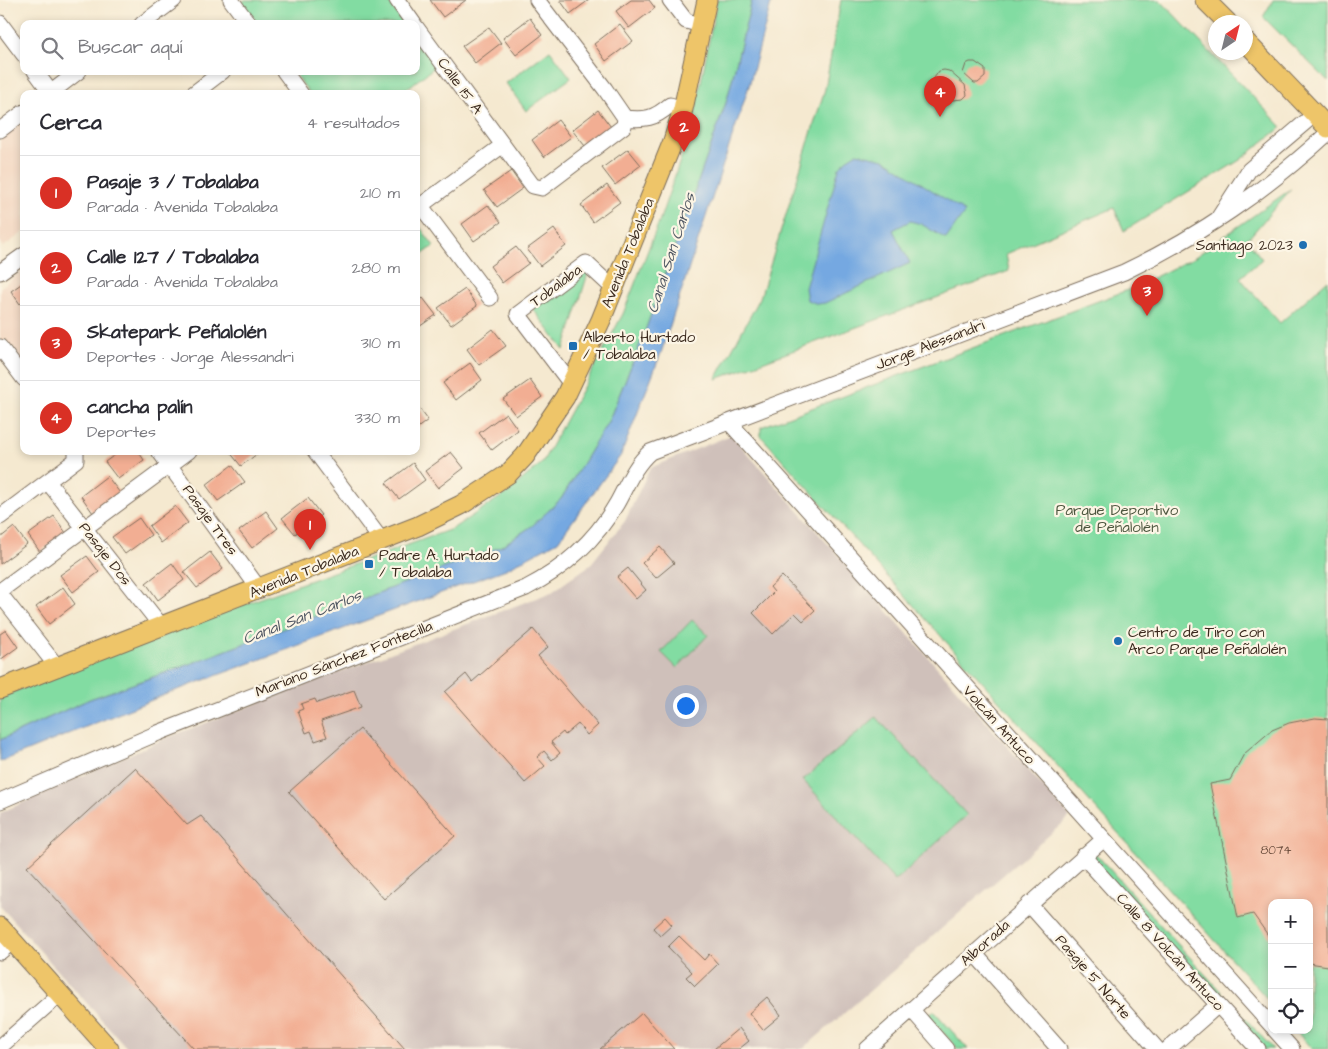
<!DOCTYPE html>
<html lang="es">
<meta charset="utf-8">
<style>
body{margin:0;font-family:"Architects Daughter",sans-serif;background:#f7f7f7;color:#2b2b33}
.controls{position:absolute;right:15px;bottom:15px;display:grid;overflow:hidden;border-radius:10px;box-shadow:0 2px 8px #0003}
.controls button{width:45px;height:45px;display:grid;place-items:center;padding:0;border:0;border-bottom:1px solid #e1e1e2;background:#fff;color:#2b2b33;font:25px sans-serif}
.compass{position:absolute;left:1208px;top:15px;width:45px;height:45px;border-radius:50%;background:#fff;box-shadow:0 2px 8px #0003;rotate:35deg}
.you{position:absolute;left:685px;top:705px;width:18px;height:18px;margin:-12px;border:4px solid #fff;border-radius:50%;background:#1a73e8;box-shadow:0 0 0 8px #1a73e833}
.badge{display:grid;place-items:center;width:32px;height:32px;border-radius:50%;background:#d93025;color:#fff;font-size:16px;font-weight:700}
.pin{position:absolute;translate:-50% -41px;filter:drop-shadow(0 1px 2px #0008)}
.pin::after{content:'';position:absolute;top:26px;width:18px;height:15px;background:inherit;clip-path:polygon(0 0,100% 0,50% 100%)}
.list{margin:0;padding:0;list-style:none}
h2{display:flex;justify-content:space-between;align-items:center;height:65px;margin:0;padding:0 20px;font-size:21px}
h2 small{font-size:16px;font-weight:400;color:#7c7c81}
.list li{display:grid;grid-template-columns:32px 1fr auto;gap:15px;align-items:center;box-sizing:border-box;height:75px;padding:0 20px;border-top:1px solid #e1e1e2}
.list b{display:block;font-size:19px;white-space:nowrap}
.list p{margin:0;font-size:16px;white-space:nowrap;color:#7c7c81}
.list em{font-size:16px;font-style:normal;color:#7c7c81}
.icon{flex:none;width:28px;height:28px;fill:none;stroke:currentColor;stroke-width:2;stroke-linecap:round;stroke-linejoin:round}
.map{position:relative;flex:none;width:1328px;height:1049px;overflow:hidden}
.search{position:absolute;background:#fff;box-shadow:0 2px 8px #0003;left:20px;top:20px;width:400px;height:55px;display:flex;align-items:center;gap:12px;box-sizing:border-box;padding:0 18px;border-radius:10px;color:#7c7c81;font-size:19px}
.panel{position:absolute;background:#fff;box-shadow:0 2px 8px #0003;left:20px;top:90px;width:400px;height:365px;border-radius:10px}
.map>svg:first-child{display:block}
</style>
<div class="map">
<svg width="1328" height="1049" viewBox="0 0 1328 1049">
<rect width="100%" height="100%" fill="#fcf5e5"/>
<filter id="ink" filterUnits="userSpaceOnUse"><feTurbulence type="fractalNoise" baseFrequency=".02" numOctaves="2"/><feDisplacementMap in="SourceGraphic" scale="10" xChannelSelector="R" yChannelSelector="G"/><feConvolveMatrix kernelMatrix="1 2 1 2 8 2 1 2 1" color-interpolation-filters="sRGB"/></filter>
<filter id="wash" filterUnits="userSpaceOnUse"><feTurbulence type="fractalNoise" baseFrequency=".0096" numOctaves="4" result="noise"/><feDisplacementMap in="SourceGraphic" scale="20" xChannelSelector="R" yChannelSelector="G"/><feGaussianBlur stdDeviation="1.12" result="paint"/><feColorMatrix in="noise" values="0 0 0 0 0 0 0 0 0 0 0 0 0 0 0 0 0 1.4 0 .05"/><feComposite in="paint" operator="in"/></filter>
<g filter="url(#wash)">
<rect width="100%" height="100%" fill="#f5e9d0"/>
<path fill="#f2d4be" d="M24 120V232L3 247 0 243V138Z
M24 270V372L0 340V288Z"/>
<path fill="#cfc0ba" d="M731 435 1070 817 803 1049H128L0 906V813L166 738 552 592 590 565 625 521 650 468Z"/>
<path fill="#82dca2" stroke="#5e8360" d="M245 0H387L405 24H258L242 2Z
M717 0H752L727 100 643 337 609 420 561 499 532 526 500 547 182 667 90 699 0 740V697L159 635 452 529 505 494 542 463 623 314 659 222 693 123Z
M841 0H1160L1282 127 1240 160 1124 231 1114 208 1006 254 1009 271 716 379 760 298 825 89Z
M1273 0H1328V81L1263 17Z
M416 39 436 66 400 94H310L293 71H416Z
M550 50 571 78 526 111 506 83Z
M1291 189 1247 240 1262 259 1240 278 1280 323 1328 280V1049H1312L1295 1030H1309V903H1272V1004L761 436V427L1133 288 1195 257Z
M416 222 434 246 416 259Z
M590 267 564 350 533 309Z
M692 620 708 635 677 668 661 652Z
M876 717 967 815 895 881 803 780Z
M1095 853 1273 1049H1262L1090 858Z
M934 1011 968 1049H958L928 1016Z"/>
<path fill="#74a8e1" stroke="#586980" d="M752 0H772L749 86 661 353 621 455 558 541 506 569 169 693 0 762V740L90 699 182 667 500 547 532 526 561 499 609 420 643 337 727 100Z
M857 153 884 159 965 212 946 239 921 224 910 221 893 230 910 263 825 303 818 304 807 300 805 288 839 168 846 160Z"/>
<g id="blocks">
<path fill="#f2ae93" d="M430 0H466L443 17Z
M560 0H589L570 14Z
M631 0H649L655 8 629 28 616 11Z
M530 18 542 35 516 55 503 38Z
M620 24 633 41 606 61 594 44Z
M489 27 501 43 475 63 462 46Z
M970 62H975L985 69V77L978 83H974L963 73 966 64Z
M944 70 949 71 965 85 967 95 963 99 953 100 938 89 934 78 939 71Z
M598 110 611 127 585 146 572 130Z
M558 120 571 137 544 157 532 140Z
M628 149 641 165 615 185 602 168Z
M511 171 523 188 497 207 484 190Z
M607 185 620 202 593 222 581 205Z
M488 205 501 222 474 241 462 224Z
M554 229 566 246 540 266 527 249Z
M516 247 529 263 502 283 490 266Z
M24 282V301L20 304 11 291Z
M465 289 477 306 451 325 438 308Z
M423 298 436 315 416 329V303Z
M493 329 506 346 479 365 467 349Z
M470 363 482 380 456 400 443 383Z
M530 380 542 397 516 416 503 399Z
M416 404 428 420 416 429Z
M506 413 518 430 492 450 479 433Z
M120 451H138L144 460 118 479 105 462Z
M229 451H261L241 466Z
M451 452 464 468 438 488 425 471Z
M413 463 425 480 399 499 386 483Z
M232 465 245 482 218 501 206 485Z
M107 476 120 493 93 513 81 496Z
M308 498 321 515 295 534 282 518Z
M175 506 188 523 161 543 149 526Z
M266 511 278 528 252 548 239 531Z
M54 516 66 533 40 552 28 535Z
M139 518 151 535 125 554 112 537Z
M14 527 27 544 0 564V538Z
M660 547 674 563 656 578 642 563Z
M210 552 223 569 197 588 184 572Z
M87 556 99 572 73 592 60 575Z
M172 563 184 580 158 600 146 583Z
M628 568 646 590 636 599 617 577Z
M782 576 815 610 803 621 795 613 773 634 753 613 774 592 770 587Z
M63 587 75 604 49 624 36 607Z
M533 629 548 647 538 656 598 725 587 735 578 724 565 735 563 732 551 742 560 753 552 760 544 751 537 757 545 766 525 783 445 692 466 674 472 682Z
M6 630 18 647 0 660V634Z
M354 690 361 707 321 721 327 737 315 741 311 731 306 733 298 711 303 709 301 704 315 699 317 703Z
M1315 718 1328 719V966L1309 963V903H1272V941L1253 914 1238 918 1210 784 1230 780 1244 754 1272 730 1289 723Z
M360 729 455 836 384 899 289 792Z
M135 768 187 825 201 816 405 1049H194L27 867Z
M665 917 672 925 660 936 653 928Z
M679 936 704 960 709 954 718 964 695 986 686 977 692 972 668 947Z
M767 997 781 1015 763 1030 749 1013Z
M642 1013 674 1049H600Z
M739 1028 749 1041 739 1049H714Z"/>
</g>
</g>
<g filter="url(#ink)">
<use href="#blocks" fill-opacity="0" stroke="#7c6d5c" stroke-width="1"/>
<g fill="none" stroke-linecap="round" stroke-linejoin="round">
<defs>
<path id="minor" d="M231 0 249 24
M397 0 414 24
M670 0 686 21 702 25
M0 23 24 55
M142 24 174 0
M416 27 533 186 542 188 624 126 625 118 605 89 537 0
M35 71 52 94
M284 71 301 94
M49 94 79 71
M193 94 223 71
M625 118C645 120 654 119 670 105L683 109
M0 130 24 112
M421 206 490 298
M416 209 503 145
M1219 217 1249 170 1315 114
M0 272 24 255
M0 347 24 379
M571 384 518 314 586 263 613 288
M729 422 1272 1026
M159 451 260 590
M315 451 382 541
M48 482 162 627
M0 517 76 460V451
M0 591 189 451
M0 594 58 668
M0 801 158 733 526 588C565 568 595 541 617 503 627 485 634 466 650 452L1124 272C1201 235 1265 191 1328 133
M1083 856 1258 1049
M1029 904 1157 1049
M0 952 13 941
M974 953 1059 1049
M911 1009 946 1049
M1275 1030 1292 1049
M0 1047 60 994
M867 1049 1104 839
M1168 1049 1218 1005"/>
<path id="major" d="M1205 0 1227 22
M1246 42 1328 128
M0 689 418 526 461 505 508 474 525 456 565 397 601 320 673 141 683 109 707 0
M0 927 109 1049"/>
</defs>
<use href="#minor" stroke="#7c6d5c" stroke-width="17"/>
<use href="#major" stroke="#7c6d5c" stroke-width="21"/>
<use href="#minor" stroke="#fff" stroke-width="15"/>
<use href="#major" stroke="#eec569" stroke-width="19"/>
</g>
</g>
<g fill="#1f6fb2" stroke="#fcf5e5" stroke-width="2">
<circle cx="1303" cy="245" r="5"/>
<rect x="568" y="341" width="10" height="10" rx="2.5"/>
<rect x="364" y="559" width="10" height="10" rx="2.5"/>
<circle cx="1118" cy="641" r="5"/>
</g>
<g text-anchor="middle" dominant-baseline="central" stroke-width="4.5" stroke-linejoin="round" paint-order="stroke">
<g font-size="12" fill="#694b3b">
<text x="1276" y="850">8074</text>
</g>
<g font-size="15" fill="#3b2a1e" stroke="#fcf5e5">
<text transform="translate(460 86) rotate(54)">Calle 15 A</text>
<text transform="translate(628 253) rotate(-68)">Avenida Tobalaba</text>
<text transform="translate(556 286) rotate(-37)">Tobalaba</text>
<text transform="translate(930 345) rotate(-21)">Jorge Alessandri</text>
<text transform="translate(210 520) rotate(54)">Pasaje Tres</text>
<text transform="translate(105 554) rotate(52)">Pasaje Dos</text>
<text transform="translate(304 572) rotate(-22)">Avenida Tobalaba</text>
<text transform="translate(344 659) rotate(-21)">Mariano Sánchez Fontecilla</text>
<text transform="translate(999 725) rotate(48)">Volcán Antuco</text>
<text transform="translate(985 943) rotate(-42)">Alborada</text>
<text transform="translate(1170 952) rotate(48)">Calle 8 Volcán Antuco</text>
<text transform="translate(1093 977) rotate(49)">Pasaje 5 Norte</text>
</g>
<g font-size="15" fill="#3b2a1e" stroke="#fcf5e5" text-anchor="start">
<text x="1293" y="245" text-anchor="end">Santiago 2023</text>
<text x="583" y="337">Alberto Hurtado<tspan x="583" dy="17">/ Tobalaba</tspan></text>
<text x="379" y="555">Padre A. Hurtado<tspan x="379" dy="17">/ Tobalaba</tspan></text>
<text x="1128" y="632">Centro de Tiro con<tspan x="1128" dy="17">Arco Parque Peñalolén</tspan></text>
</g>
<g font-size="15" fill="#4d563f" stroke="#fcf5e5">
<text x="1117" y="510">Parque Deportivo<tspan x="1117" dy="17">de Peñalolén</tspan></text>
</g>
<g font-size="16" font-style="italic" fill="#4f5662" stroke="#fcf5e5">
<text transform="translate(671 253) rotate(-72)">Canal San Carlos</text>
<text transform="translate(302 617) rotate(-21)">Canal San Carlos</text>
</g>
</g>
</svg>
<div class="controls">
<button>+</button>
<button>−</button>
<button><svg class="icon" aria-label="locate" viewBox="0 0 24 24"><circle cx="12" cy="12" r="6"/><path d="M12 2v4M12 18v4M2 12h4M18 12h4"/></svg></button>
</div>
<svg class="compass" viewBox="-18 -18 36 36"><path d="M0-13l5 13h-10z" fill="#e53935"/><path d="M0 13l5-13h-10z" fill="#7c7c81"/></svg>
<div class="you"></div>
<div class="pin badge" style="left:310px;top:550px">1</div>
<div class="pin badge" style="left:684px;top:152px">2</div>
<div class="pin badge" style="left:1147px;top:316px">3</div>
<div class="pin badge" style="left:940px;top:117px">4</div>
<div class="search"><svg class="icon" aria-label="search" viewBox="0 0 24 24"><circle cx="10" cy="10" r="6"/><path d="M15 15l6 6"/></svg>Buscar aquí</div>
<section class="panel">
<h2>Cerca<small>4 resultados</small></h2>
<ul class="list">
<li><span class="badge">1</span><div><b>Pasaje 3 / Tobalaba</b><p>Parada · Avenida Tobalaba</p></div><em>210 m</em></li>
<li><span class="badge">2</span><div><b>Calle 127 / Tobalaba</b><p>Parada · Avenida Tobalaba</p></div><em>280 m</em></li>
<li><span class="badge">3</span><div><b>Skatepark Peñalolén</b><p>Deportes · Jorge Alessandri</p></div><em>310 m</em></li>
<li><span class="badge">4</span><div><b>cancha palín</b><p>Deportes</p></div><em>330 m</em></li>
</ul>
</section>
</div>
